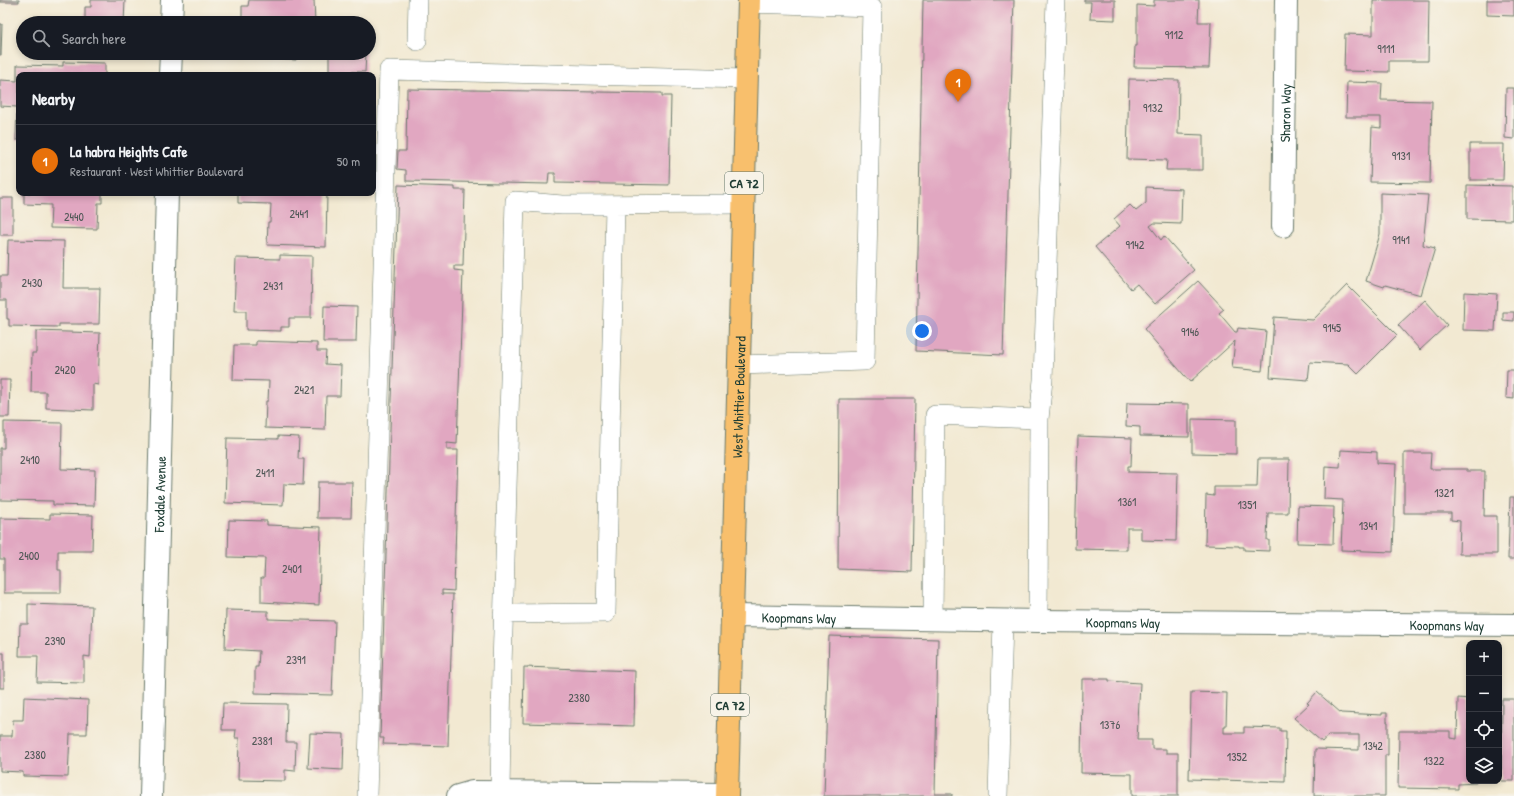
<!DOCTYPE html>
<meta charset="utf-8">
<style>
body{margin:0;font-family:"Patrick Hand",sans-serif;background:#242831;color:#f1f3f6}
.controls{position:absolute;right:12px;bottom:12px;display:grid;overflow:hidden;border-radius:8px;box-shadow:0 2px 6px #0003}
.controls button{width:36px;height:36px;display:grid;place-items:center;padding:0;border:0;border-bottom:1px solid #363941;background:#171b24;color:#f1f3f6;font:20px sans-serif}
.you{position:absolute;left:922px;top:331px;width:14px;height:14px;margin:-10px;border:3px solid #fff;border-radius:50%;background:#1a73e8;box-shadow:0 0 0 6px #1a73e833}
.badge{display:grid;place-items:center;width:26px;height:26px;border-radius:50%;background:#c8321e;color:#fff;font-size:13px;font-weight:700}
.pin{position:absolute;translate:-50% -33px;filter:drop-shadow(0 1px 2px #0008)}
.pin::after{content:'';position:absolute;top:21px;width:14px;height:12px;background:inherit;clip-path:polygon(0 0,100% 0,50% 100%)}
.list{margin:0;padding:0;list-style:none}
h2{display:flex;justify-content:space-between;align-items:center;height:52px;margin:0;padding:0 16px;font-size:17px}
h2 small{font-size:13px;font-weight:400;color:#9ea1a6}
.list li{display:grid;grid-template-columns:26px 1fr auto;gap:12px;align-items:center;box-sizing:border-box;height:72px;padding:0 16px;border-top:1px solid #363941}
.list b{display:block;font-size:15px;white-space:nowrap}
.list p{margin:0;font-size:13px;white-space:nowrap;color:#9ea1a6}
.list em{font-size:13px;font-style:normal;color:#9ea1a6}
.icon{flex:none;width:22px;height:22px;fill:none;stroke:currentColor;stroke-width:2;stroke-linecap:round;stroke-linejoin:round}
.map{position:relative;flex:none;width:1514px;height:796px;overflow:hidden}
.search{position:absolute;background:#171b24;box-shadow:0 2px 6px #0003;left:16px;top:16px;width:360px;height:44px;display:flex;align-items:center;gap:10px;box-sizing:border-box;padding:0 14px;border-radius:22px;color:#9ea1a6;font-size:15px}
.panel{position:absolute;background:#171b24;box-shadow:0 2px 6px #0003;left:16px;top:72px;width:360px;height:124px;border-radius:8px}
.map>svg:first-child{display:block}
</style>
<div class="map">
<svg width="1514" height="796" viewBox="0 0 1514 796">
<rect width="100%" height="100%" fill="#f7f3e8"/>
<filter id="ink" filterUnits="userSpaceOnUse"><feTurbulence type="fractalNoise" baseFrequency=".025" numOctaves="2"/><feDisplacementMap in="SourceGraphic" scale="8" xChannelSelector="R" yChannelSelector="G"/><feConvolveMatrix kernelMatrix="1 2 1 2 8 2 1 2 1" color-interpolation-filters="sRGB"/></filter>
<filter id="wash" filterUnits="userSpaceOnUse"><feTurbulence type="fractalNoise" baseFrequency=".012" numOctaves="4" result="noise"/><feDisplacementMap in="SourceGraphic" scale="16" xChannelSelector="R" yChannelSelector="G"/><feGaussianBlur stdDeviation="0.9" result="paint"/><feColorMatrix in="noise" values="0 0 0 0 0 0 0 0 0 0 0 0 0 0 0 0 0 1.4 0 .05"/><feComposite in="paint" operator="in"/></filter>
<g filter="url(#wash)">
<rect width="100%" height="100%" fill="#f2e9d2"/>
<g id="blocks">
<path fill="#e1a7c1" d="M0 0H19V2H0Z
M91 0H125L124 23H85V7H91Z
M249 0H314L315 23H242V6H248Z
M923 0H1014L1003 355 916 351Z
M1084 0H1115V20L1090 19 1091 2H1084Z
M1154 0H1199L1198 22H1211L1209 68 1134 67 1135 46H1137V5L1154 6Z
M1373 0H1429L1428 61H1389V72L1344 71 1345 34 1373 35Z
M1487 0H1514V16L1487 15Z
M0 24H2L1 55H0Z
M241 53H297L296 60 241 58Z
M329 53H366L365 72 329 71Z
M63 62 105 63V75H19V140H16L17 107 0 106V80L17 81V65L63 66Z
M1129 79 1179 80 1178 134 1203 135V170H1166L1167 160 1127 159Z
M1347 82 1382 83 1381 100 1432 101 1430 183 1370 182 1372 127 1381 128V117H1346Z
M1506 88H1514V139L1505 138Z
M407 89 662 93V96H671L669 185 555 183V173H549L548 184 406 181V170L397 169 398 151H406Z
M1470 144H1504L1503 180H1470Z
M398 185 455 187V190H465L463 266H454V270L463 271 457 444 447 443V450H458L454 591 442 590V594H453L448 746 383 744 384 738H380Z
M1467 185 1512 186V220L1467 219Z
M1146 187 1182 189 1181 224 1154 223 1150 226 1161 240 1164 236 1194 270 1155 304 1137 284 1131 289 1095 247 1120 226 1114 219 1130 205 1136 211 1146 203Z
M24 193H102V203H98L97 229 50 228 51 205 24 204Z
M238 193H327L326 247 267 245 268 222H270L271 204 238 203Z
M1380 193 1428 195 1423 245 1435 248 1421 295 1385 285 1384 287 1366 281 1380 234Z
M0 198H13V235H0Z
M8 240 64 241 63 288H100L99 324H59V327L9 326V319H7V300H0V276H7Z
M280 255 312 256 311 318H289V327H281V331L246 330V311H234L236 258 280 259Z
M1198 281 1224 309 1219 313 1235 332H1237L1238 328 1266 331 1262 371 1232 368 1235 341 1190 382 1144 329Z
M1347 285 1397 335 1358 374 1348 364 1310 362 1308 380 1270 377 1274 317 1313 320Z
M1464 292 1497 294 1495 331 1463 330Z
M1425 300 1447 325 1420 350 1398 325Z
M324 306 357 307 356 342H323Z
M1503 312H1514V321L1503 320Z
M36 331 100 333 98 385 93 384V410L46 408V392H31L32 353H36Z
M256 341 317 343V351H326L325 364 341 365 340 396H326L325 430 265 428 266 401H268L269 381 233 380 234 345H256Z
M1507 370H1514V399L1506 398Z
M0 380H10L9 417H0Z
M839 399H915L912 572 838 569Z
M1127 403 1189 404V437L1140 436V427L1126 426Z
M1192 419 1236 420V454L1192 453Z
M4 422 62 423 61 469 95 470 94 506 53 505V501L0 500V448H4Z
M278 436 299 437 298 459H304L303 485 284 484 283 505 225 503 227 438 278 439Z
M1078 436 1132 438 1131 466H1128V472L1178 473 1176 541 1141 540V528H1127V550L1075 549Z
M1341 450 1377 452V463L1396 464 1393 552 1341 550 1343 500 1324 499 1325 466 1340 467Z
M1404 453H1431L1430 469H1467V471H1485L1484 516H1497V554H1459L1460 521 1451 520V513H1404Z
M1258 459H1289L1288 513H1268L1267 540H1269V551L1244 550V547H1239V546L1205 545 1206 495 1214 496V487H1257Z
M318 482H352L351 518H317Z
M1510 497H1514V559H1508Z
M1298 506 1334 507 1333 544 1297 543Z
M50 514 93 515 92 551H58V570H61V593H4V559H0V518L50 519Z
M229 520 267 521V525L321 527 319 605 261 602V578H264L265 558 228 557Z
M28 604 92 606 90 657 84 656V683L37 682 38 656H19L20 624H28Z
M226 610 268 611V619L335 621 332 695 255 693V667H258L259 651 225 649Z
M829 636 938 639 935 794H952V796H824Z
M0 653H4V688H0Z
M524 667 635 671 634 726 523 723Z
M1082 679H1109V681L1140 683 1137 740H1152V749H1166V753H1178V796H1132V774L1081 773Z
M1191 692 1227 693 1226 726H1224V733H1244V727L1280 728V731H1286L1285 782 1189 779Z
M1317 692 1341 713 1382 715V713H1387V722H1388V755H1385V796H1314L1315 749 1359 750V735H1328L1322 742 1294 718 1309 704 1307 703Z
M24 697 88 700 87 734H70L68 777 23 776V772L0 771V736H12L13 720H23Z
M1458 698 1469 699V781H1476V783L1458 784V789L1398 788 1399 731H1450V738L1457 739Z
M1502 699H1514V781H1501Z
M223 703 287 704 286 742H296L295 771 285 770V781L238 780 239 738H235L236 730H222Z
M310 733 344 734 343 770 308 768Z"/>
</g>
</g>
<g filter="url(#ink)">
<use href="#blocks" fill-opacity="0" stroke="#69796b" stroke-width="1"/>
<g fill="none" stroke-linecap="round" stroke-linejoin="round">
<defs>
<path id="service" d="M417 41 418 0
M739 365 865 361 872 7 749 3
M1039 419 1043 380 1056 0
M503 614 606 613 615 205
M933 619 935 415 1039 419 1038 621
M500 792 502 667 515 201 562 205 743 204
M367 796 389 70 746 79
M998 796 1003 621"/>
<g id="minor">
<path d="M171 23 172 0"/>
<path d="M170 75 171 53"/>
<path id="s1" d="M1283 226 1286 0"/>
<path id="s2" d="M732 616 1038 621 1514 625"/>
<path id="s3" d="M151 796 167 193"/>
<path d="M458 796 472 792 727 794"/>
</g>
<g id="primary">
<path id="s4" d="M727 796 749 0"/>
</g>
</defs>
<use href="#service" stroke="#69796b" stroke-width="20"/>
<use href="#minor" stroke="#69796b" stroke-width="24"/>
<use href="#primary" stroke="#69796b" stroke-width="24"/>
<use href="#service" stroke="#fff" stroke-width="19"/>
<use href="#minor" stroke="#fff" stroke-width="22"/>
<use href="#primary" stroke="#f8bf6c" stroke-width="22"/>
</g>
</g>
<g text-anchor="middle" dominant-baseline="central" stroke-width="3.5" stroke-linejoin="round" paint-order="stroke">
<g font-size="12" fill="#505857">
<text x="1174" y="34">9112</text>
<text x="1386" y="48">9111</text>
<text x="1153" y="107">9132</text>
<text x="1401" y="155">9131</text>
<text x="299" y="213">2441</text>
<text x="74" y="216">2440</text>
<text x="1401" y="239">9141</text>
<text x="1135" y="244">9142</text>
<text x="32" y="282">2430</text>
<text x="273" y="285">2431</text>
<text x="1332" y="327">9145</text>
<text x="1190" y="331">9146</text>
<text x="65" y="369">2420</text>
<text x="304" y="389">2421</text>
<text x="30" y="459">2410</text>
<text x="265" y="472">2411</text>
<text x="1444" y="492">1321</text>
<text x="1127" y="501">1361</text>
<text x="1247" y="504">1351</text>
<text x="1368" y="525">1341</text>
<text x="29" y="555">2400</text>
<text x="292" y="568">2401</text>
<text x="55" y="640">2390</text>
<text x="296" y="659">2391</text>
<text x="579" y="697">2380</text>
<text x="1110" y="724">1376</text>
<text x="262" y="740">2381</text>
<text x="1373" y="745">1342</text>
<text x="35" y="754">2380</text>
<text x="1237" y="756">1352</text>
<text x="1434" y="760">1322</text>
</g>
<g fill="#f7f3e8" stroke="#60746a" stroke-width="1">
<rect x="725" y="172" width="38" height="22" rx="3"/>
<rect x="711" y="694" width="38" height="22" rx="3"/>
</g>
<g font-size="13" font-weight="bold" fill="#1f3d34">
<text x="744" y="183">CA 72</text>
<text x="730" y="705">CA 72</text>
</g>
<g font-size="14" fill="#1f3d34" stroke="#f7f3e8">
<text stroke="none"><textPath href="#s1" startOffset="113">Sharon Way</textPath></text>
<text stroke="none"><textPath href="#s4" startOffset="399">West Whittier Boulevard</textPath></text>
<text stroke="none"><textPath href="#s3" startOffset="302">Foxdale Avenue</textPath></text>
<text stroke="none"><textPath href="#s2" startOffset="67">Koopmans Way</textPath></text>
<text stroke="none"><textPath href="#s2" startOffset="391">Koopmans Way</textPath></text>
<text stroke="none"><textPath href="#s2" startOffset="715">Koopmans Way</textPath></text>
</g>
</g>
</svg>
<div class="controls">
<button>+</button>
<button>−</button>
<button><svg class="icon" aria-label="locate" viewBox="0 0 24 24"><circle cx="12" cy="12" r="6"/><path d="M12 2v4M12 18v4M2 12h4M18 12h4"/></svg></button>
<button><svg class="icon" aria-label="layers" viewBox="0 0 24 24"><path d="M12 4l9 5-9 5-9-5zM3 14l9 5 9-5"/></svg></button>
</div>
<div class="you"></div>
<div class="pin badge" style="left:958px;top:102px;background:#e8710a">1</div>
<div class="search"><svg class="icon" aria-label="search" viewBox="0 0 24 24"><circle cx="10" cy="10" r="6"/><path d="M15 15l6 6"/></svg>Search here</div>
<section class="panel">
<h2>Nearby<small></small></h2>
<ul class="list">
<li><span class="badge" style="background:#e8710a">1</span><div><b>La habra Heights Cafe</b><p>Restaurant · West Whittier Boulevard</p></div><em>50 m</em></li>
</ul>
</section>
</div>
